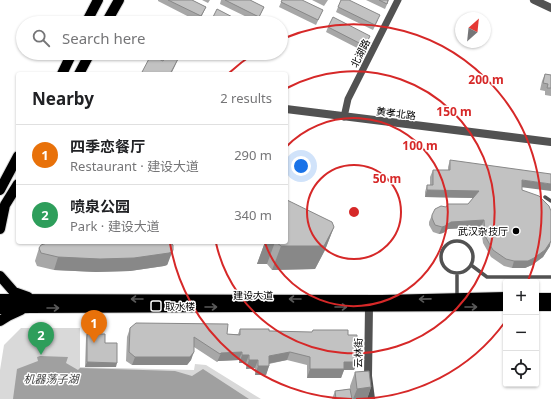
<!DOCTYPE html>
<meta charset="utf-8">
<style>
body{margin:0;font-family:"Noto Sans","Noto Sans SC",sans-serif;background:#f6f6f6;color:#202124}
.controls{position:absolute;right:12px;bottom:12px;display:grid;overflow:hidden;border-radius:4px;box-shadow:0 1px 3px #0004}
.controls button{width:36px;height:36px;display:grid;place-items:center;padding:0;border:0;border-bottom:1px solid #e0e0e0;background:#fff;color:#202124;font:20px sans-serif}
.compass{position:absolute;left:455px;top:12px;width:36px;height:36px;border-radius:50%;background:#fff;box-shadow:0 1px 3px #0004;rotate:27deg}
.you{position:absolute;left:301px;top:166px;width:14px;height:14px;margin:-10px;border:3px solid #fff;border-radius:50%;background:#1a73e8;box-shadow:0 0 0 6px #1a73e833}
.badge{display:grid;place-items:center;width:26px;height:26px;border-radius:50%;background:#000;color:#fff;font-size:13px;font-weight:700}
.pin{position:absolute;translate:-50% -33px;filter:drop-shadow(0 1px 2px #0008)}
.pin::after{content:'';position:absolute;top:21px;width:14px;height:12px;background:inherit;clip-path:polygon(0 0,100% 0,50% 100%)}
.list{margin:0;padding:0;list-style:none}
h2{display:flex;justify-content:space-between;align-items:center;height:52px;margin:0;padding:0 16px;font-size:17px}
h2 small{font-size:13px;font-weight:400;color:#757577}
.list li{display:grid;grid-template-columns:26px 1fr auto;gap:12px;align-items:center;box-sizing:border-box;height:60px;padding:0 16px;border-top:1px solid #e0e0e0}
.list b{display:block;font-size:15px;white-space:nowrap}
.list p{margin:0;font-size:13px;white-space:nowrap;color:#757577}
.list em{font-size:13px;font-style:normal;color:#757577}
.icon{flex:none;width:22px;height:22px;fill:none;stroke:currentColor;stroke-width:2;stroke-linecap:round;stroke-linejoin:round}
.map{position:relative;flex:none;width:551px;height:399px;overflow:hidden}
.search{position:absolute;background:#fff;box-shadow:0 1px 3px #0004;left:16px;top:16px;width:272px;height:44px;display:flex;align-items:center;gap:10px;box-sizing:border-box;padding:0 14px;border-radius:22px;color:#757577;font-size:15px}
.panel{position:absolute;background:#fff;box-shadow:0 1px 3px #0004;left:16px;top:72px;width:272px;height:172px;border-radius:4px}
.map>svg:first-child{display:block}
</style>
<div class="map">
<svg width="551" height="399" viewBox="0 0 551 399">
<rect width="100%" height="100%" fill="#fff"/>
<path fill="#d9d9d9" d="M21 328H80V367L194 370 195 364 206 365 261 399H0V370L4 345Z"/>
<path fill="#a0a0a0" d="M40 356 68 357 66 363 78 370 80 368 175 371 192 376 203 369 249 399H13L17 369 38 361 37 357Z"/>
<g fill="none" stroke-linecap="round" stroke-linejoin="round">
<defs>
<path id="primary" d="M86 23 98 0
M106 23 119 0
M62 74 72 53
M79 74 90 53
M0 190 18 156
M0 229 5 205 18 184
M0 276 14 292 28 297
M536 298H551
M0 299 382 300 506 297
M536 306H551
M0 309 30 308 506 306
M0 321 8 316 21 310"/>
</defs>
<use href="#primary" stroke="#dbdbdb" stroke-width="12"/>
<path stroke="#525252" stroke-width="3.5" d="M545 197 551 201
M441 257a16 16 0 1 1 32 0a16 16 0 1 1-32 0Z
M471 265 487 277H551
M457 297V273"/>
<path stroke="#525252" stroke-width="7" d="M344 117 348 99 398 0"/>
<path stroke="#525252" stroke-width="8" d="M534 0 551 8
M286 109 551 142
M369 307 368 376 371 399"/>
<use href="#primary" stroke="#000" stroke-width="10"/>
</g>
<path fill="#a7a7a7" d="M158 0H192L206 7 199 22 158 1Z
M202 0H210L208 3Z
M221 0H250L264 7 257 22 220 4Z
M282 0 323 10 316 25 279 7Z
M312 0H328L324 6Z
M366 0H389L385 9Z
M338 7 378 20 373 30 336 12Z
M212 19 244 23H210Z
M328 27 368 41 363 51 326 32Z
M545 74 551 75V96L545 95V91L540 90 542 81Z
M450 160 522 187V190L550 246 543 257 532 265 525 268H512L504 266 491 257 483 243 481 227 448 229 443 233 439 234 433 232 429 225V222L432 215 446 207 468 204 473 198 425 197V192L427 185H430V177L433 170H448V167Z
M334 227 325 250 315 269 272 270 267 264H257L265 242H286Z
M45 242H170L168 263 167 265 164 266 130 271 96 272 54 270 37 266 35 261 39 248 45 244Z
M130 328 227 334H238L240 329 348 335 357 362 354 370H344L341 378H307V365L287 360 269 364V366L266 375H255V368L246 369V363H239V360L218 361 217 362 194 347 191 360 187 365H132L126 361 127 337Z
M87 334 105 343 116 367H85L86 338Z
M355 372 371 387 367 399H332L335 391 350 389V386Z"/>
<path fill="#888" d="M178 59 175 66 171 74H170Z
M522 180 551 184V191L520 187Z
M427 190 479 191 476 198 425 197Z
M484 220 481 227 448 229 443 233 439 234 442 227 451 222Z
M334 227 325 250 315 269 272 270 281 246Z
M551 241 550 246 543 257 532 265 525 268H512L514 261Z
M265 242H275L267 264H257Z
M173 250 168 263 167 265 164 266 130 271 96 272 54 270 58 257Z
M194 352 191 360 187 365H132L135 357Z
M242 352 239 360 218 361 217 362 221 353Z
M290 352 287 360 266 364 269 356Z
M242 355H249L246 363H239Z
M249 360H258L255 368 246 369Z
M87 362 117 363 116 367H85Z
M344 362H357L354 370H344L341 378H307L310 369Z
M258 366H269L266 375H255Z
M371 387 367 399H353L357 389Z"/>
<path fill="#c2c2c2" stroke="#888" d="M168 0H192L206 7 201 16Z
M225 0H250L264 7 259 17Z
M282 0H302L323 10 318 20 281 2Z
M341 0H349L380 15 375 25 338 7Z
M379 0H388L387 4Z
M217 9 244 23H219L212 19Z
M333 17 370 36 365 46 328 27Z
M167 54 178 59 170 74H141L151 55 163 61Z
M545 74 551 75V88H547L548 84 543 83Z
M450 160 551 174V184L522 180V190L539 196 549 206 551 211V241L545 250 534 258 528 261H514L506 259 493 250 485 236 484 220 451 222 445 226 442 227 435 225 432 218V215L435 209 441 206 446 207 448 204H468L479 191 427 190V185H433V170H450Z
M287 200 332 222 334 227 324 246H281L276 242H286V201Z
M50 242H169L173 245V250L172 252 169 253 134 258 100 259 58 257 41 253 39 248 41 245Z
M136 323 228 324 227 334 240 335V329H269V331L312 332 313 330H348V335H357V362H344V369H310V357L290 352 269 356V366H258V360H249V355H242V352L221 353 220 354 194 337V352L190 357H135L129 352 130 328Z
M87 334H105V343H117V363L87 362Z
M369 371 371 387 357 389 355 372Z
M350 389 352 399H336L335 391Z"/>
<defs><path id="oneway-shaft" d="M-6 0H5M1.5-3L5.5 0L1.5 3" fill="none" stroke-width="1.6" stroke-linecap="round" stroke-linejoin="round"/></defs>
<g stroke="#595959">
<use href="#oneway-shaft" transform="translate(137 299) rotate(-180)"/>
<use href="#oneway-shaft" transform="translate(295 299) rotate(-180)"/>
<use href="#oneway-shaft" transform="translate(425 299) rotate(179)"/>
<use href="#oneway-shaft" transform="translate(211 307)"/>
<use href="#oneway-shaft" transform="translate(341 307)"/>
<use href="#oneway-shaft" transform="translate(471 307)"/>
<use href="#oneway-shaft" transform="translate(53 308)"/>
</g>
<g fill="none" stroke="#d62828" stroke-width="2">
<circle cx="354" cy="212" r="47"/>
<path d="M286 147A94 94 0 1 1 265 243"/>
<path d="M287 88A141 141 0 1 1 216 243"/>
<path d="M505 322A187 187 0 0 1 356 399M352 399A187 187 0 0 1 170 243M229 73A187 187 0 0 1 255 53M282 39A187 187 0 0 1 528 281"/>
</g>
<g fill="#000" stroke="#fff" stroke-width="1.5">
<circle cx="516" cy="231" r="4"/>
<rect x="151" y="301" width="10" height="10" rx="2"/>
</g>
<g text-anchor="middle" dominant-baseline="central" stroke-width="3" stroke-linejoin="round" paint-order="stroke">
<g font-size="10" fill="#000" stroke="#fff">
<text transform="translate(360 53) rotate(-63)">北湖路</text>
<text transform="translate(396 113) rotate(7)">黄孝北路</text>
<text x="253" y="295">建设大道</text>
<text transform="translate(358 353) rotate(-89)">云林街</text>
</g>
<g font-size="10" fill="#000" stroke="#fff" text-anchor="end">
<text x="508" y="231">武汉杂技厅</text>
<text x="165" y="306" text-anchor="start">取水楼</text>
</g>
<g font-size="11" font-style="italic" fill="#414141" stroke="#fff">
<text x="51" y="378">机器荡子湖</text>
</g>
</g>
<circle cx="354" cy="212" r="6" fill="#d62828" stroke="#fff" stroke-width="2"/>
<g font-size="12" text-anchor="middle" font-weight="bold" fill="#d62828" stroke="#fff" stroke-width="3" stroke-linejoin="round" paint-order="stroke">
<text x="486" y="84">200 m</text>
<text x="454" y="116">150 m</text>
<text x="420" y="150">100 m</text>
<text x="387" y="183">50 m</text>
</g>
</svg>
<div class="controls">
<button>+</button>
<button>−</button>
<button><svg class="icon" aria-label="locate" viewBox="0 0 24 24"><circle cx="12" cy="12" r="6"/><path d="M12 2v4M12 18v4M2 12h4M18 12h4"/></svg></button>
</div>
<svg class="compass" viewBox="-18 -18 36 36"><path d="M0-13l5 13h-10z" fill="#e53935"/><path d="M0 13l5-13h-10z" fill="#757577"/></svg>
<div class="you"></div>
<div class="pin badge" style="left:94px;top:343px;background:#e8710a">1</div>
<div class="pin badge" style="left:41px;top:355px;background:#2e9e5b">2</div>
<div class="search"><svg class="icon" aria-label="search" viewBox="0 0 24 24"><circle cx="10" cy="10" r="6"/><path d="M15 15l6 6"/></svg>Search here</div>
<section class="panel">
<h2>Nearby<small>2 results</small></h2>
<ul class="list">
<li><span class="badge" style="background:#e8710a">1</span><div><b>四季恋餐厅</b><p>Restaurant · 建设大道</p></div><em>290 m</em></li>
<li><span class="badge" style="background:#2e9e5b">2</span><div><b>喷泉公园</b><p>Park · 建设大道</p></div><em>340 m</em></li>
</ul>
</section>
</div>
